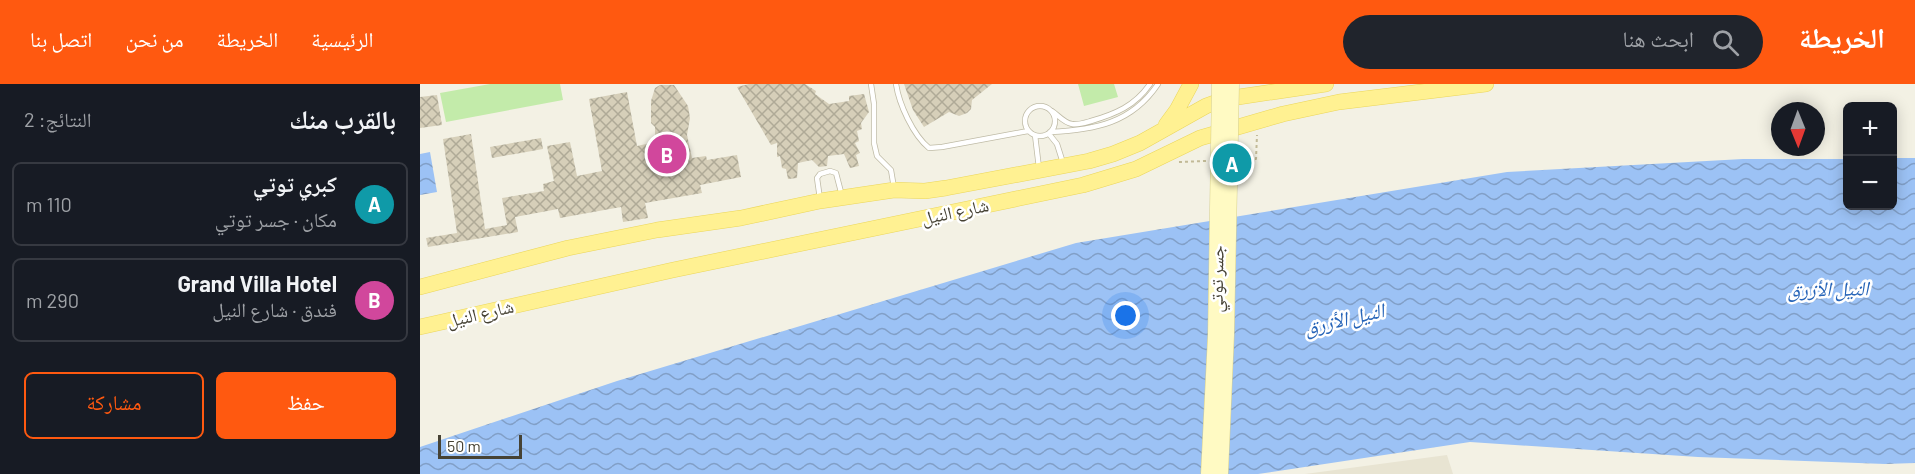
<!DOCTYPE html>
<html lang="ar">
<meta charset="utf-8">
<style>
body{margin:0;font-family:Barlow,"Noto Naskh Arabic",sans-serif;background:#20242c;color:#f1f3f6;direction:rtl}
.controls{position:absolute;right:18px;top:18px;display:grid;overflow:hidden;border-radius:9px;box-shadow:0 3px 15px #0003}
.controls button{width:54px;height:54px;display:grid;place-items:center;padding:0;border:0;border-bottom:2px solid #363941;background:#171b24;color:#f1f3f6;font:30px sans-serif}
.compass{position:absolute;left:1351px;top:18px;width:54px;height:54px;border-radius:50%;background:#171b24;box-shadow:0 3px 15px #0003;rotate:179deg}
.scale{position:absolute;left:18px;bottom:15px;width:84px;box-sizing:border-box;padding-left:6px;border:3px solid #464234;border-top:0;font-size:16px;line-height:21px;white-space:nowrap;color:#464234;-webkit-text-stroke:4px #fff;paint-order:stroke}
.you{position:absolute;left:706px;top:232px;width:21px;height:21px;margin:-15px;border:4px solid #fff;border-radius:50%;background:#1a73e8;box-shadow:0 0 0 9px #1a73e833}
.badge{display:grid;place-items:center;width:39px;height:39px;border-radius:50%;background:#ff5910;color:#fff;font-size:20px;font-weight:700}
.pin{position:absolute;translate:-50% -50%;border:3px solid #fff;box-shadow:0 2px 6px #0006}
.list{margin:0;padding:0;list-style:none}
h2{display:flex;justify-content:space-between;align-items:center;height:78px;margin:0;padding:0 24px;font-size:26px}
h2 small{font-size:20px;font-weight:400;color:#9ea1a6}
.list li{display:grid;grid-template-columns:39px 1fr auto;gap:18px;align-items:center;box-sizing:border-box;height:84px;margin:0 12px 12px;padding:0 12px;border:2px solid #363941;border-radius:9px}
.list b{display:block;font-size:22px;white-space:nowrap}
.list p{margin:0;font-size:20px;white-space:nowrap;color:#9ea1a6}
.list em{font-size:20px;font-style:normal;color:#9ea1a6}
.actions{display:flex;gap:12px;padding:18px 24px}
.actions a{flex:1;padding:14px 0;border:2px solid #ff5910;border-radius:9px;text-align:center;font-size:21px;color:#ff5910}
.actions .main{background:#ff5910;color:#fff}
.icon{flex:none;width:33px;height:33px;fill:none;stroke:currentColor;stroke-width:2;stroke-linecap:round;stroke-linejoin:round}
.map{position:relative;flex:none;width:1495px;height:390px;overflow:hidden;direction:ltr}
header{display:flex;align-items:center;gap:36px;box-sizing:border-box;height:84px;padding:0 30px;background:#ff5910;color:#fff}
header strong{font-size:28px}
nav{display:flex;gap:33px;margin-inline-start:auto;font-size:21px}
.search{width:420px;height:54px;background:#20242c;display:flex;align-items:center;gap:15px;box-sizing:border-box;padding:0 21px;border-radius:33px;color:#9ea1a6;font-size:22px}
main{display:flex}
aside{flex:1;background:#171b24}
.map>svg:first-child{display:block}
</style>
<header>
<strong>الخريطة</strong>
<div class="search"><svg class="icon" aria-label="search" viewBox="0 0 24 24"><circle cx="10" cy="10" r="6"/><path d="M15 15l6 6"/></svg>ابحث هنا</div>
<nav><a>الرئيسية</a><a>الخريطة</a><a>من نحن</a><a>اتصل بنا</a></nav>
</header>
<main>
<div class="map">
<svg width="1495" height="390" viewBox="0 0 1495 390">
<defs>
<pattern id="water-waves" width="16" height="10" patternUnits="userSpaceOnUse" patternTransform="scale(1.5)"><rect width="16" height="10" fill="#9cc2f5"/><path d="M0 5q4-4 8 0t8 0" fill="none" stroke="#819fc7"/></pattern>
<pattern id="building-cross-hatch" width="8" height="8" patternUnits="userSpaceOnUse" patternTransform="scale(1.5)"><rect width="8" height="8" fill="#d6cfb9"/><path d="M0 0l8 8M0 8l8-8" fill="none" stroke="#afaa97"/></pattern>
</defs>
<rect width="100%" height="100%" fill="#f3f1e4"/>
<path fill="#e8e4d2" d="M1027 371 1033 390H885Z"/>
<path fill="#c3ebaa" d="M70 0H140L143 16 26 38 20 9Z
M658 0H694L698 13 664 22Z"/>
<path fill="url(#water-waves)" d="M10 68 17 108 0 111V70Z
M1473 74H1495V379L1465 380 1278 373 1050 358 838 390H0V363L197 297 656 159 1087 88 1323 75H1427L1428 122H1472Z"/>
<path fill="url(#building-cross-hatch)" d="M329 0H385L396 7 395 10 409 20 429 17V12L444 10 449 28 441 39 442 45 437 47 439 57 435 59 440 69 436 71 439 82 430 84 424 70 408 72 407 82 399 83 392 76 378 79 377 94 368 95 366 85 362 84 360 72 357 73V59L351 61 317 3Z
M484 0H572L552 16 551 25 547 29 539 32 529 28 504 43 493 26Z
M240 1H254L268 22 270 34 267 51 272 74 286 72 287 76 317 71 321 93 280 101 282 109 225 119 228 134 203 138 201 123 140 134 138 125 95 133 98 148 8 163 6 154 37 149 23 55 51 50 65 145 87 141 82 114 124 107 123 100 134 97 127 62 150 58 157 92 182 87 169 15 207 8 217 62 235 58V43L231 39V17L235 4Z
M17 11 22 41 0 44V13Z
M121 54 123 65 72 74 70 63Z"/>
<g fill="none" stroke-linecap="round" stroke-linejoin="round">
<defs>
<path id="lane" d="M451 0 454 20V59L457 72 471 86 474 104
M476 0C479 20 493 51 509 64L522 63 608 47
M605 37a15 15 0 1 1 30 0a15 15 0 1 1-30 0Z
M632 27C638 31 644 39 652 40 658 41 664 39 671 37 695 30 715 22 730 0
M630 48C675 46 712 39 738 0
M629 50 637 60 643 79
M615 51 619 84
M400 115 397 94 400 90 410 87 416 89 422 112"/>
<path id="primary" d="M746 41 757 26 771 0
M0 203 148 164 237 146 321 134 400 117 474 106 505 107 526 104 669 77 693 70 720 59 786 22 805 15 906 0
M0 243 253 186 663 101 716 85 780 54 863 30 919 18 1066 0"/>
</defs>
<use href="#lane" stroke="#bfbba6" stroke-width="6"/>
<use href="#primary" stroke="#ebd65a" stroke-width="16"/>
<path stroke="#c2ba97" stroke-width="2" stroke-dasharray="3 3" stroke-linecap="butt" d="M823 75H836L837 51
M759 78 786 77"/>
<use href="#lane" stroke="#fff" stroke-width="4.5"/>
<use href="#primary" stroke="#fff192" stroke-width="15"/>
<defs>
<path id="secondary-bridge" d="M788 390 795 251 799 0
M801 390 807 251 812 0"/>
</defs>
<use href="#secondary-bridge" stroke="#d6cf91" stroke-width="15" stroke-linecap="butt"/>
<use href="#secondary-bridge" stroke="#fffac3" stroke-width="14"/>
</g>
<g text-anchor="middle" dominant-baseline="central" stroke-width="5" stroke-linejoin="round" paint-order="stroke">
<g font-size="18" fill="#464234" stroke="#fff">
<text transform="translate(535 127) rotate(-12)">شارع النيل</text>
<text transform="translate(796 195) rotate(-89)">جسر توتي</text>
<text transform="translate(60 229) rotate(-13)">شارع النيل</text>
</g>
<g font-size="20" font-style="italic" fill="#2664b8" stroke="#fff">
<text transform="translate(1408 204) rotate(-1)">النيل الأزرق</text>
<text transform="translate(924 234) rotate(-13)">النيل الأزرق</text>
</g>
</g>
</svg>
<div class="controls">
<button>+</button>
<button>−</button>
</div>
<svg class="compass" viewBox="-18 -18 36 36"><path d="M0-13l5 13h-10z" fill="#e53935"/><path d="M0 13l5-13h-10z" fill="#9ea1a6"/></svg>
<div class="scale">50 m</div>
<div class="you"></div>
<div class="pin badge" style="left:812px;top:79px;background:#0f9aa8">A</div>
<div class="pin badge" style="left:247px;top:70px;background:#d1479c">B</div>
</div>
<aside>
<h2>بالقرب منك<small>النتائج: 2</small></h2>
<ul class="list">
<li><span class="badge" style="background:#0f9aa8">A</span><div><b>كبري توتي</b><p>مكان · جسر توتي</p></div><em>110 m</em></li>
<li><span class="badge" style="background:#d1479c">B</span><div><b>Grand Villa Hotel</b><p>فندق · شارع النيل</p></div><em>290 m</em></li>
</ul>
<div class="actions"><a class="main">حفظ</a><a>مشاركة</a></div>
</aside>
</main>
